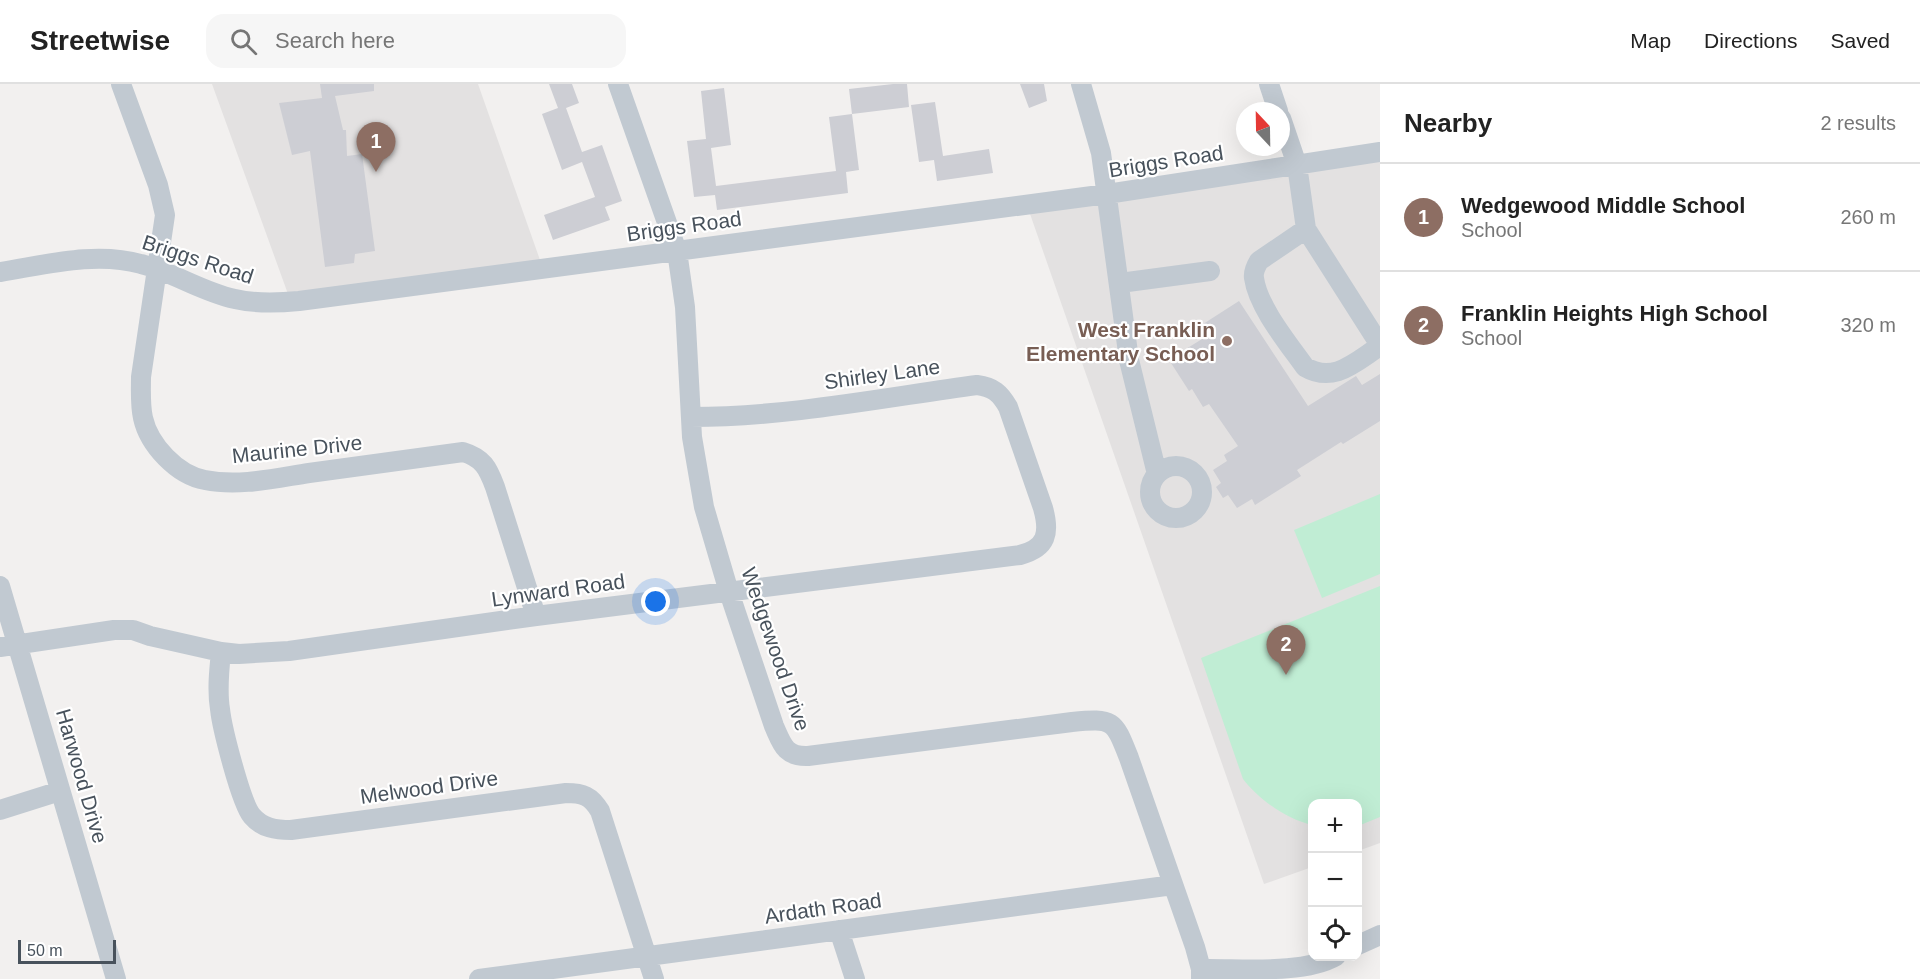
<!DOCTYPE html>
<meta charset="utf-8">
<style>
body{margin:0;font-family:Arial,sans-serif;background:#f6f6f6;color:#222}
.controls{position:absolute;right:18px;bottom:18px;display:grid;overflow:hidden;border-radius:12px;box-shadow:0 6px 24px #0002}
.controls button{width:54px;height:54px;display:grid;place-items:center;padding:0;border:0;border-bottom:2px solid #e0e0e0;background:#fff;color:#222;font:30px sans-serif}
.compass{position:absolute;left:1236px;top:18px;width:54px;height:54px;border-radius:50%;background:#fff;box-shadow:0 6px 24px #0002;rotate:338deg}
.scale{position:absolute;left:18px;bottom:15px;width:98px;box-sizing:border-box;padding-left:6px;border:3px solid #48525c;border-top:0;font-size:16px;line-height:21px;white-space:nowrap;color:#48525c;-webkit-text-stroke:4px #fff;paint-order:stroke}
.you{position:absolute;left:656px;top:518px;width:21px;height:21px;margin:-15px;border:4px solid #fff;border-radius:50%;background:#1a73e8;box-shadow:0 0 0 9px #1a73e833}
.badge{display:grid;place-items:center;width:39px;height:39px;border-radius:50%;background:#db2777;color:#fff;font-size:20px;font-weight:700}
.pin{position:absolute;translate:-50% -50px;filter:drop-shadow(0 2px 3px #0008)}
.pin::after{content:'';position:absolute;top:32px;width:21px;height:18px;background:inherit;clip-path:polygon(0 0,100% 0,50% 100%)}
.list{margin:0;padding:0;list-style:none}
h2{display:flex;justify-content:space-between;align-items:center;height:78px;margin:0;padding:0 24px;font-size:26px}
h2 small{font-size:20px;font-weight:400;color:#767676}
.list li{display:grid;grid-template-columns:39px 1fr auto;gap:18px;align-items:center;box-sizing:border-box;height:108px;padding:0 24px;border-top:2px solid #e0e0e0}
.list b{display:block;font-size:22px;white-space:nowrap}
.list p{margin:0;font-size:20px;white-space:nowrap;color:#767676}
.list em{font-size:20px;font-style:normal;color:#767676}
.icon{flex:none;width:33px;height:33px;fill:none;stroke:currentColor;stroke-width:2;stroke-linecap:round;stroke-linejoin:round}
.map{position:relative;flex:none;width:1380px;height:895px;overflow:hidden}
header{display:flex;align-items:center;gap:36px;box-sizing:border-box;height:84px;padding:0 30px;background:#fff;border-bottom:2px solid #e0e0e0}
header strong{font-size:28px}
nav{display:flex;gap:33px;margin-inline-start:auto;font-size:21px}
.search{width:420px;height:54px;background:#f6f6f6;display:flex;align-items:center;gap:15px;box-sizing:border-box;padding:0 21px;border-radius:18px;color:#767676;font-size:22px}
main{display:flex}
aside{flex:1;background:#fff}
.map>svg:first-child{display:block}
</style>
<header>
<strong>Streetwise</strong>
<div class="search"><svg class="icon" aria-label="search" viewBox="0 0 24 24"><circle cx="10" cy="10" r="6"/><path d="M15 15l6 6"/></svg>Search here</div>
<nav><a>Map</a><a>Directions</a><a>Saved</a></nav>
</header>
<main>
<div class="map">
<svg width="1380" height="895" viewBox="0 0 1380 895">
<rect width="100%" height="100%" fill="#f2f0ef"/>
<path fill="#e3e1e1" d="M212 0H478L540 176 288 210Z
M1380 76V759L1358 767V720H1312V783L1264 800 1029 127Z"/>
<path fill="#c0edd4" d="M1380 410V490L1322 514 1294 446Z
M1380 502V733L1358 742V720H1312V741C1287 735 1259 716 1243 695L1201 574Z"/>
<path fill="#cdced4" d="M320 0H374V7L335 12 343 46H346L347 72 362 70 375 167 355 170 354 179 325 183 310 67 292 71 279 19 322 14Z
M549 0H572L579 19 566 24 582 68 602 61 622 117 605 123 610 136 553 156 544 131 595 113 582 78 562 86 542 30 558 24Z
M893 0H907L909 23 852 30 849 5Z
M1020 0H1044L1047 17 1029 24Z
M724 4 731 61 711 64 716 102 836 87 829 33 852 30 859 86 846 88 848 109 717 126 715 111 694 113 687 57 706 55 701 7Z
M935 18 943 72 989 65 993 89 937 97 934 76 919 78 911 21Z
M1239 217 1308 322 1356 292 1362 301 1380 290V337L1343 360 1341 358 1297 386 1301 392 1255 421 1252 415 1237 424 1228 411 1223 414 1216 403 1221 399 1213 386 1227 377 1224 371 1238 362 1209 320 1203 323 1192 305 1189 307 1171 279 1183 271 1181 268 1207 252 1200 242Z"/>
<g fill="none" stroke-linecap="round" stroke-linejoin="round">
<path stroke="#c1c9d1" stroke-width="20" d="M121 0 158 101 165 131 141 293C141 307 140 321 143 334 149 361 177 391 205 396 239 403 276 394 309 389 361 382 412 375 463 368 483 374 488 384 495 403L536 532
M618 0 677 167 685 223 692 353 704 423 729 508 774 642C782 660 785 673 808 672L1072 638C1114 634 1114 636 1129 674L1195 863 1201 885V895
M1081 0 1101 69 1129 276 1157 390
M1269 0 1278 27
M1281 34 1297 81 1306 145 1380 261
M1306 145 1259 177C1256 182 1253 188 1254 194 1258 223 1288 259 1305 283 1334 300 1355 278 1380 262
M0 188C45 181 95 167 141 180 173 188 202 208 235 215 256 220 278 219 299 217L1107 110 1380 68
M1120 199 1210 187
M1150 408a26 26 0 1 1 52 0a26 26 0 1 1-52 0Z
M0 502 116 895
M0 563 114 546H133L150 552 221 568 239 570 289 567 536 532 1020 471C1047 464 1050 449 1043 424L1008 323C1000 309 993 303 977 301 882 314 787 333 691 333
M221 568C219 587 217 607 220 625 222 644 241 719 252 732 262 744 276 746 291 746L566 709C583 709 591 712 600 727L654 895
M0 726 60 707
M839 846 855 895
M1358 861 1380 851
M1201 885C1239 884 1303 891 1336 872
M479 895 1173 801"/>
</g>
<circle fill="#8d6e63" stroke="#fff" stroke-width="2" cx="1227" cy="257" r="6"/>
<g text-anchor="middle" dominant-baseline="central" stroke-width="4.5" stroke-linejoin="round" paint-order="stroke">
<g font-size="21" fill="#48525c" stroke="#fff">
<text transform="translate(1166 77) rotate(-9)">Briggs Road</text>
<text transform="translate(684 142) rotate(-8)">Briggs Road</text>
<text transform="translate(198 175) rotate(18)">Briggs Road</text>
<text transform="translate(882 290) rotate(-8)">Shirley Lane</text>
<text transform="translate(297 365) rotate(-6)">Maurine Drive</text>
<text transform="translate(558 506) rotate(-8)">Lynward Road</text>
<text transform="translate(776 565) rotate(71)">Wedgewood Drive</text>
<text transform="translate(82 692) rotate(74)">Harwood Drive</text>
<text transform="translate(429 703) rotate(-8)">Melwood Drive</text>
<text transform="translate(823 824) rotate(-8)">Ardath Road</text>
</g>
<g font-size="21" font-weight="bold" fill="#785e54" stroke="#fff" text-anchor="end">
<text x="1215" y="245">West Franklin<tspan x="1215" dy="24">Elementary School</tspan></text>
</g>
</g>
</svg>
<div class="controls">
<button>+</button>
<button>−</button>
<button><svg class="icon" aria-label="locate" viewBox="0 0 24 24"><circle cx="12" cy="12" r="6"/><path d="M12 2v4M12 18v4M2 12h4M18 12h4"/></svg></button>
</div>
<svg class="compass" viewBox="-18 -18 36 36"><path d="M0-13l5 13h-10z" fill="#e53935"/><path d="M0 13l5-13h-10z" fill="#767676"/></svg>
<div class="scale">50 m</div>
<div class="you"></div>
<div class="pin badge" style="left:376px;top:88px;background:#8d6e63">1</div>
<div class="pin badge" style="left:1286px;top:591px;background:#8d6e63">2</div>
</div>
<aside>
<h2>Nearby<small>2 results</small></h2>
<ul class="list">
<li><span class="badge" style="background:#8d6e63">1</span><div><b>Wedgewood Middle School</b><p>School</p></div><em>260 m</em></li>
<li><span class="badge" style="background:#8d6e63">2</span><div><b>Franklin Heights High School</b><p>School</p></div><em>320 m</em></li>
</ul>
</aside>
</main>
